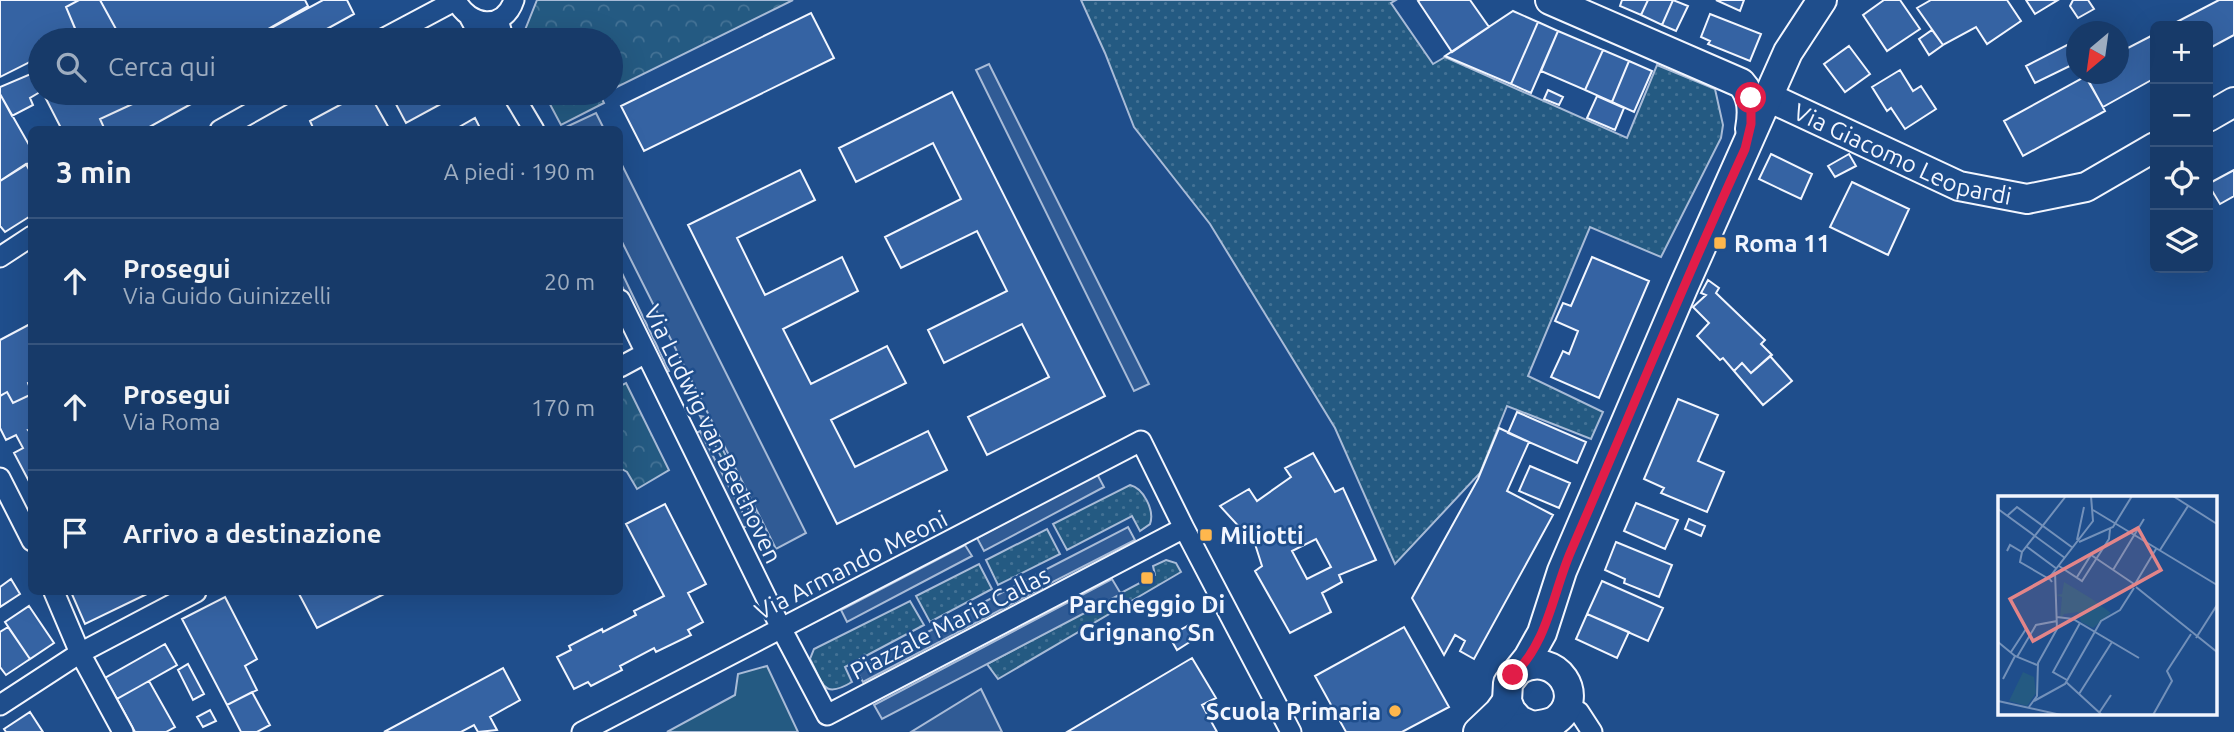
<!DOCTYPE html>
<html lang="it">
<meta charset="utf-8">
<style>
body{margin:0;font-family:Ubuntu,sans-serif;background:#20416f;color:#f1f3f6}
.controls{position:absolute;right:21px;top:21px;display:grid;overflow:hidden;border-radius:10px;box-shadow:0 7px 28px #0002}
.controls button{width:63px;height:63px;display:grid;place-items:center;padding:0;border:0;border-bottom:2px solid #36547d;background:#173a69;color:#f1f3f6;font:35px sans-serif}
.compass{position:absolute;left:2066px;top:21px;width:63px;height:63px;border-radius:50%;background:#173a69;box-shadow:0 7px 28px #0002;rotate:209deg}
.stop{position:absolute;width:21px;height:21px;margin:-16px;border:5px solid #e11d48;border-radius:50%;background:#fff}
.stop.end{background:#e11d48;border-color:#fff;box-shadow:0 2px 7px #0008}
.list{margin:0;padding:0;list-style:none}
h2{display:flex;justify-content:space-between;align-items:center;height:91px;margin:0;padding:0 28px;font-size:30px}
h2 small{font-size:23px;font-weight:400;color:#9eadc0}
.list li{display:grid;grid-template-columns:46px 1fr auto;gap:21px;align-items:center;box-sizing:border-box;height:126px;padding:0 28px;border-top:2px solid #36547d}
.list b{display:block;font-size:26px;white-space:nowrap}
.list p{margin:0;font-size:23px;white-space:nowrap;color:#9eadc0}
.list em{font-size:23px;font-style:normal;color:#9eadc0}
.icon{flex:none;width:38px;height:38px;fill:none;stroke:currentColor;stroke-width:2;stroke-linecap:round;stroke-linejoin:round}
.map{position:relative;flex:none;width:2234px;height:732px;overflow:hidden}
.search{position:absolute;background:#173a69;box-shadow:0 7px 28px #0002;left:28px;top:28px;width:595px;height:77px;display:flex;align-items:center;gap:18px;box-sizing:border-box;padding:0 24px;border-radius:38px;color:#9eadc0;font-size:26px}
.panel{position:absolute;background:#173a69;box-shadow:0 7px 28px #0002;left:28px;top:126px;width:595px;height:469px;border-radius:10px}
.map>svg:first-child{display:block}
</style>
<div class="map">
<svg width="2234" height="732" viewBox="0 0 2234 732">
<defs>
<pattern id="grass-dots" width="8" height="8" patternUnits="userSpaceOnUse" patternTransform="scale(1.75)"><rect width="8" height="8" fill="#245a82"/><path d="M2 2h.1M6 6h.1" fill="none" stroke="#447295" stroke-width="1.8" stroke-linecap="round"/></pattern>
<pattern id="park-crowns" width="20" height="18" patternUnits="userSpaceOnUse" patternTransform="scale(1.75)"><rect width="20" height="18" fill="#245a82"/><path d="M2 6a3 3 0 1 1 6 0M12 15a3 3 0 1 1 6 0" fill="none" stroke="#447295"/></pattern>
</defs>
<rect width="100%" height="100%" fill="#1f4e8c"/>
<path fill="url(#grass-dots)" stroke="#a8bbd7" stroke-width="2" d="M1081 0H1396L1391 3 1433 64 1445 57 1627 138 1657 65 1715 89 1723 125 1721 138 1661 257 1590 227 1528 376 1603 412 1591 439 1507 406 1480 473 1395 564 1335 428 1210 224 1134 127 1105 53Z
M700 416 705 417 708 421 759 520 762 526 759 530Z
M1130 485C1143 488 1155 510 1150 524L1140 531 1132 516 1067 550 1053 524Z
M1047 529 1060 554 998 585 986 560Z
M1166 560 1176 563 1181 572 998 679 987 664 1155 575 1153 566Z
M979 564 992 589 930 622 916 596Z
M910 601 924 625 845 667 852 682C822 700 823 683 810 659L814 649Z"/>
<path fill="url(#park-crowns)" stroke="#a8bbd7" stroke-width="2" d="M537 0H793L611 90V40H521Z
M544 93H605L600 95 604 103 561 125Z
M626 383 669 470 637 489 627 472 620 468V386Z"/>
<path fill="#245a82" stroke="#a8bbd7" stroke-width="2" d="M767 666 798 732H667L735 695 738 674Z"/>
<path fill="#305b95" stroke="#a8bbd7" stroke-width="2" d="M989 64 1149 384 1134 391 976 70Z
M596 113 604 129 564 128Z
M620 161 806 533 776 549 620 238Z
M620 269 669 371 664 373 620 282Z
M700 431 749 525 743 528 694 434Z
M1097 474 1104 487 984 551 977 538Z
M1128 527 1135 540 1047 585 1041 572Z
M965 545 972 556 847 622 841 610Z
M1035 575 1042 588 863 682 856 670Z
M1112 579 1121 594 882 719 874 705Z
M981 689 1002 732H911Z"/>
<path fill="#3563a3" stroke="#f2f6ff" stroke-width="2" fill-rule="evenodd" d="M0 0H79L66 7 79 38 74 40H40V57L0 77Z
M79 0H100L122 40H80L66 7Z
M100 0H305L308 6 249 40H122Z
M323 0H347L354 14 307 40H249Z
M1420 0H1470L1489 27 1452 52 1418 1Z
M1622 0H1648L1641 15 1620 6Z
M1648 0H1673L1662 25 1641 15Z
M1673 0 1688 6 1676 31 1662 25Z
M1716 0H1744L1740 11Z
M1884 0H1900L1920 29 1887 51 1863 15Z
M1931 0H2007L2021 21 1987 44 1976 27 1943 45 1917 8Z
M2026 0H2058L2035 14Z
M2073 0H2088L2094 9 2078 18 2070 6Z
M2219 0H2234V35L2208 49V26H2169Z
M1513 11 1538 22 1511 84 1445 56Z
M811 13 834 58 644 151 621 106Z
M1710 14 1761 34 1750 61 1708 44 1710 41 1701 37Z
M1538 22 1558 31 1531 93 1511 84Z
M1932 30 1943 45 1929 55 1919 39Z
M1558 31 1603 50 1585 90 1541 71Z
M2155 34V78L2103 107 2084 74H2118V53Z
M2067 45 2076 63 2035 83 2026 66Z
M1849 46 1870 74 1845 92 1824 64Z
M1603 50 1629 61 1612 102 1585 90Z
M1629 61 1652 71 1634 112 1612 102Z
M1900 70 1913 91 1921 86 1936 109 1905 129 1891 108 1887 111 1872 87Z
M33 73 40 87V92L30 98 33 105 12 116 0 94V87Z
M2086 76 2105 111 2023 156 2004 121Z
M1548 90 1563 97 1559 105 1544 99Z
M952 92 1105 396 987 455 968 417 1049 377 1022 324 944 363 928 330 1007 291 977 231 901 268 885 237 961 199 933 143 856 182 839 148Z
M43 93H151L152 95 100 119 105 130H62Z
M156 93H211L144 130H105L100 119Z
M362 93H369L390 130H314L310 121Z
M390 93H461L406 123Z
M0 94 32 150V161L0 181Z
M1597 96 1624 108 1615 130 1587 118Z
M475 118 481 130H454Z
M1771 154 1812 174 1801 199 1759 179Z
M1849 154 1856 166 1835 177 1828 166Z
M26 164 32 175V215L5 232 0 226V181Z
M800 170 815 200 737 238 765 295 842 257 858 291 783 329 811 384 887 346 906 383 831 420 855 467 928 431 947 470 837 524 688 225Z
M2234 170V196L2220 204 2208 184Z
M1852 182 1909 209 1888 255 1830 227Z
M1592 257 1649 281 1599 398 1551 377 1563 351 1569 354 1578 331 1555 321 1563 303 1571 306Z
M1708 280 1719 288 1716 293 1765 340 1761 344 1772 355 1751 373 1742 363 1734 371 1723 358 1720 360 1697 336 1709 323 1693 307 1706 295 1701 293Z
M32 323V381L28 383 32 394 13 403 7 392 0 396V340Z
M1770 356 1792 381 1763 405 1734 371 1742 363 1751 373Z
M7 392 13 403 32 394V429L28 430 32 435V487L14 453 23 448 16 435 6 440 0 428V396Z
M1678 399 1718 415 1698 461 1724 472 1707 512 1661 493 1664 488 1644 479Z
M1517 412 1586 442 1577 463 1508 433Z
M1499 428 1529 442 1507 491 1553 515 1474 659 1460 651 1465 641 1455 635 1444 655 1412 598 1478 479Z
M1313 453 1335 492 1343 488 1376 560 1339 575 1342 582 1322 593 1331 612 1290 633 1255 571 1262 566 1255 544 1220 506 1249 489 1257 501 1291 477 1285 468ZM1316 539 1331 567 1307 579 1292 551Z
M1530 466 1570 483 1559 508 1519 491Z
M1636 503 1678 520 1665 549 1624 531Z
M665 504 706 584 688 593 703 622 688 630 691 635 656 652 654 648 620 666 622 670 591 686 588 682 574 689 557 657 571 650 569 646 602 629 603 632 636 615 634 611 664 596 626 524Z
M1689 519 1705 526 1701 536 1685 529Z
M1616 542 1672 565 1659 597 1624 583 1625 579 1605 570Z
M11 579 20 594 0 607V587Z
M1602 581 1663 608 1648 641 1587 614Z
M71 592H151L85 624Z
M298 592H388L317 628Z
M225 597 257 659 245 666 257 690 227 705 182 619Z
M29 606 54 643 30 659 5 622Z
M1587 614 1629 632 1617 658 1576 639Z
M1189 625 1196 638 1177 650 1169 636Z
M8 627 30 659 6 675 0 667V632Z
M1404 627 1449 707 1402 732H1346L1315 676Z
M165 644 177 665 117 699 105 678Z
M1192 658 1216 698 1202 705 1217 732H1067Z
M188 664 204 694 193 700 178 670Z
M503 668 520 700 490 717 497 730 478 732 474 725 461 732H384Z
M149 681 175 727 166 732H135L117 699Z
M252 692 270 725 257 732H241L227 705Z
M210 710 216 721 203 727 197 717Z
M30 712 43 732H6L4 729Z"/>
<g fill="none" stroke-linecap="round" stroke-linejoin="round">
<defs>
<path id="street" d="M456 0C469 27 504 31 514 0
M470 18 482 40
M498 20 504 40
M381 40 456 0
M512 93 534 130
M220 130 286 93
M0 257 32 236
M620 300 781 628 827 715 1184 528
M620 367 646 353
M0 478 32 541
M54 592 80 653 123 732
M0 705 80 653 196 592
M1567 705 1579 712 1592 732
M582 732 1141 441 1184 528 1291 732"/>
<g id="secondary">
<path d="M1550 0 1741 83C1753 96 1753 112 1750 129"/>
<path id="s1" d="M1768 97 1959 186 2027 199 2086 187 2155 147"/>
<path d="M2208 117 2234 102"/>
<path d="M1530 725 1519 720 1511 711 1507 701 1508 683 1528 658 1542 633 1562 571 1683 288 1788 52 1822 0"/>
<path d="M1512 730C1525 726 1547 726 1556 720 1587 697 1557 650 1520 669"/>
<path d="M1478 732 1499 712 1507 701"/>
</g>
</defs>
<use href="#street" stroke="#f2f6ff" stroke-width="23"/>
<use href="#secondary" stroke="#f2f6ff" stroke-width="32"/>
<use href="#street" stroke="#1f4e8c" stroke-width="19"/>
<use href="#secondary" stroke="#1f4e8c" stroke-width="28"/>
</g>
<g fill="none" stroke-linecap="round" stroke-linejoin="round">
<path stroke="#e11d48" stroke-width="9" d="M1513 675C1548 643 1553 592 1571 551 1629 417 1684 282 1745 149L1751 124V98"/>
</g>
<g fill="#ffb74d" stroke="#1f4e8c" stroke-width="2.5">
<rect x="1713" y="236" width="14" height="14" rx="3.5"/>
<rect x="1199" y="528" width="14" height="14" rx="3.5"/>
<rect x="1140" y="571" width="14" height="14" rx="3.5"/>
<circle cx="1395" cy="711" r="7"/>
</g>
<g text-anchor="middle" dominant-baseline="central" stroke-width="5" stroke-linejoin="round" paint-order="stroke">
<g font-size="24" fill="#f2f6ff" stroke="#1f4e8c">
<text stroke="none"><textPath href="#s1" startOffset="147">Via Giacomo Leopardi</textPath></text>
<text transform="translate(713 434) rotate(64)">Via Ludwig van Beethoven</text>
<text transform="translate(851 565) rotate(-27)">Via Armando Meoni</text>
<text transform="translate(950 623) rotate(-27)">Piazzale Maria Callas</text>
</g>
<g font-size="24" font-weight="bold" fill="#f2f6ff" stroke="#1f4e8c" text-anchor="start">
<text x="1734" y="243">Roma 11</text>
<text x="1220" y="535">Miliotti</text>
<text x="1147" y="604" text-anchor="middle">Parcheggio Di<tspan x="1147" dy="28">Grignano Sn</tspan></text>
<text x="1381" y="711" text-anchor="end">Scuola Primaria</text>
</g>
</g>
<g transform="translate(1998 496)">
<rect width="219" height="219" fill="#1f4e8c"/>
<path d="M66 86 94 103 113 117 95 132 83 126 80 116 66 118 62 123 64 101 58 99 64 98Z" fill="#245a82"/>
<path d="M25 176 36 181 38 197 29 210 11 205Z" fill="#245a82"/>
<path fill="none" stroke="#7391ba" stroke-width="2" d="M175 0 219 28M0 13 67 62M95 14 219 89M9 20 19 11 75 52M79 44 86 11M81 46 115 31 134 0M28 50 59 73M162 54 190 10M9 55 12 49 24 56 68 0M24 56 22 66 51 83M99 63 136 88M61 70 84 85 111 43 112 33M115 74 146 23M79 81 93 59 99 63M54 86 51 82 95 25 93 0M137 88 158 53M138 91 219 156M59 121 75 123 141 162M198 142 219 109M0 146 17 160 39 169M13 156 28 133M19 161 38 129 59 125M5 183 17 160M69 184 55 176 82 127M68 186 104 219M81 198 114 146M0 205 63 219M36 205 67 188 103 125 122 114 136 92M31 211 39 200 40 167 59 133 57 76M101 217 113 199M155 219 174 185 169 175 193 138"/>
<path fill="#e38589" fill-opacity="0.15" stroke="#e38589" stroke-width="3.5" d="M140 32 163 74 35 145 12 103Z"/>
<rect width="219" height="219" fill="none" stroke="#f2f6ff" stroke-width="3.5"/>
</g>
</svg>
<div class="controls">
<button>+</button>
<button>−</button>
<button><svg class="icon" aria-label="locate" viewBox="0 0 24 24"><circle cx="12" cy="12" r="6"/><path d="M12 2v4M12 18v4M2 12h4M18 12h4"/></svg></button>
<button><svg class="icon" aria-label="layers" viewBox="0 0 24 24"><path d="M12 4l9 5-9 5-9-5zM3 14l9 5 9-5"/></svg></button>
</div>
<svg class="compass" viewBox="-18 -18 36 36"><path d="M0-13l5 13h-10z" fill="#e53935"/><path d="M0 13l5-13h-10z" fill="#9eadc0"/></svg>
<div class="stop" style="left:1751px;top:98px"></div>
<div class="stop end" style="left:1513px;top:675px"></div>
<div class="search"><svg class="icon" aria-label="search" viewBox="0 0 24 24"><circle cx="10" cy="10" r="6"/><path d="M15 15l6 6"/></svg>Cerca qui</div>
<section class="panel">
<h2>3 min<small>A piedi · 190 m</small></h2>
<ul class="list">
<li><svg class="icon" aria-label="ahead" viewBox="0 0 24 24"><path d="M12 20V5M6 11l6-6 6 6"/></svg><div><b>Prosegui</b><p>Via Guido Guinizzelli</p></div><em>20 m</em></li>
<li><svg class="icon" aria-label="ahead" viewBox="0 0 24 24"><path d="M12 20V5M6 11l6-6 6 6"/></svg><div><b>Prosegui</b><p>Via Roma</p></div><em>170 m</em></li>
<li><svg class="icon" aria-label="arrive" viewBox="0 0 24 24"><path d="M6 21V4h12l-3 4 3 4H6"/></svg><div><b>Arrivo a destinazione</b></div></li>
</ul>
</section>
</div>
